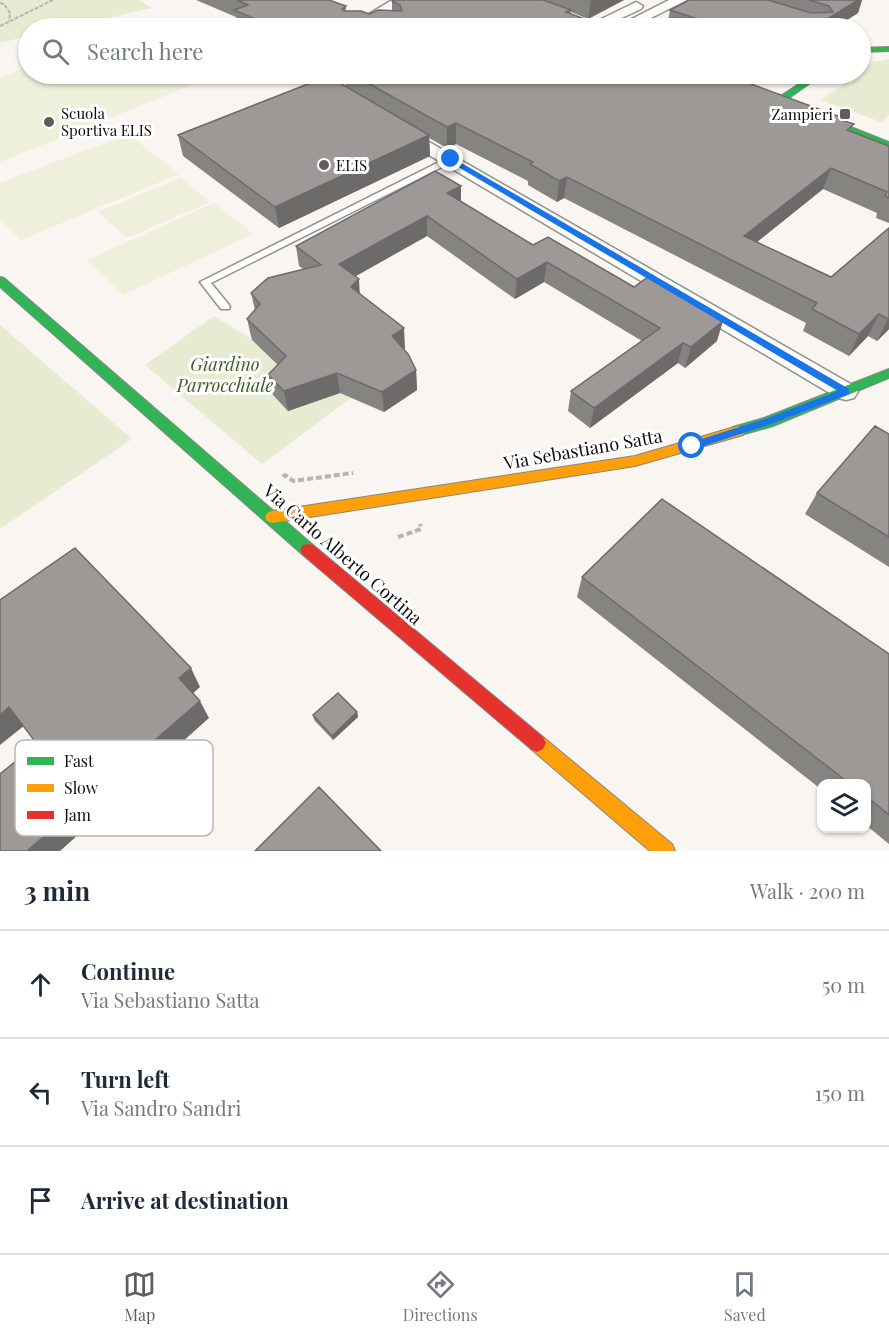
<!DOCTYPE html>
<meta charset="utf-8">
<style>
body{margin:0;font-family:"Playfair Display",serif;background:#f2f2f3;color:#1f2937}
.controls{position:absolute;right:18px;bottom:18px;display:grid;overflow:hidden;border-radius:12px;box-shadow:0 2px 4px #0004}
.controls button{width:54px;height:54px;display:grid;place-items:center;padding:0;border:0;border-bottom:2px solid #e0e1e3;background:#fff;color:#1f2937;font:30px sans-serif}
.stop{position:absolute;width:18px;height:18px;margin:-14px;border:4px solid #1a73e8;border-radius:50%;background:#fff}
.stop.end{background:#1a73e8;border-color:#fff;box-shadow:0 2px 6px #0008}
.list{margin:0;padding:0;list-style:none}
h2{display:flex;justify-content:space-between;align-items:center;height:78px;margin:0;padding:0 24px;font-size:26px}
h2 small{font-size:20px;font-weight:400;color:#747a83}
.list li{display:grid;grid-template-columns:39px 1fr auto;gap:18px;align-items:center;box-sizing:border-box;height:108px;padding:0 24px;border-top:2px solid #e0e1e3}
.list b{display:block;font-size:22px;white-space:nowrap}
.list p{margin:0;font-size:20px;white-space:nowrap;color:#747a83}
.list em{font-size:20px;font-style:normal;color:#747a83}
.icon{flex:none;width:33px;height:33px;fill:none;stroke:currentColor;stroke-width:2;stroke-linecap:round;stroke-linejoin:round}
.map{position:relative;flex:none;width:889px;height:851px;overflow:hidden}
.search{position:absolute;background:#fff;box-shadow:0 2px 4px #0004;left:18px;right:18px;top:18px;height:66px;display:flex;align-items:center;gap:15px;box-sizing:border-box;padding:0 21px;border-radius:33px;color:#747a83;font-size:22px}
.sheet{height:402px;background:#fff}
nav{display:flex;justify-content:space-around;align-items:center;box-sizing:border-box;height:84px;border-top:2px solid #e0e1e3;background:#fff;font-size:16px;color:#747a83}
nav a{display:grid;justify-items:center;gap:3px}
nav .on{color:#5e5d5b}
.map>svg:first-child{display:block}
</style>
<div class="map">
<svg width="889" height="851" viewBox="0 0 889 851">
<rect width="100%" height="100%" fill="#f9f5f0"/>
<path fill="#e7ebd2" d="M0 0H139L152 8 62 28H28V36L0 43Z
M889 59V115L881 122 821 100 857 74H860L861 71 872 62Z
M214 316 340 393 351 398 262 464 145 365Z
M0 325 132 439 0 529Z"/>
<path fill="#eff0db" d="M28 67V74H181L197 83 0 162V77Z
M128 134 179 174 21 240 0 219V183Z
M180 178 210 202 127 238 98 212Z
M214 203 253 234 123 295 87 260Z"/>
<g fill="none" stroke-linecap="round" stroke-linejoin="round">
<defs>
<path id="lane" d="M451 156 454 157V161L211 283 229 305 230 307 229 309H221L200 282Z"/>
<path id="street" d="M392 0H408L362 28H346Z
M669 0H687L631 28H614Z
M636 2 643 6 641 9 600 28H583Z
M297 74H315L353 97 351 100H339Z
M403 127 854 386 858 392 854 398 846 400 838 398 397 136 395 132Z"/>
<path id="fast" d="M889 47V51L860 52V48Z
M814 74H823L782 103H776V99Z
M807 112H813L889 142V148L807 116Z
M0 277 4 278 313 545 316 550 313 555 308 556 303 555 0 287Z
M889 369V378L773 426 738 436 731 431 733 427 764 418Z"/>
<path id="slow" d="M738 426 745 431 743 435 635 466 272 523 267 521 265 517 267 513 272 511 635 456Z
M537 734 543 737 672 844 675 851H650L531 749 528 743 531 737Z"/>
<path id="jam" d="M308 544 313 545 543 737 546 743 543 749 537 752 531 749 303 555 300 550 303 545Z"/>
</defs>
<use href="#lane" stroke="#92908e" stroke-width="3"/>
<use href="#street" stroke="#92908e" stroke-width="3"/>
<use href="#fast" stroke="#898785" stroke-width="2"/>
<use href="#slow" stroke="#898785" stroke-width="2"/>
<use href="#jam" stroke="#898785" stroke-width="2"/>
<path stroke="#b7b6b5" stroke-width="2" stroke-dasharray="4 1.5" stroke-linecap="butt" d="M0 3 4 4 10 13 9 21
M0 26 53 0"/>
<path stroke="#b7b6b5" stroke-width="4" stroke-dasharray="6 3" stroke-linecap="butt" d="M283 477 285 475 293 481 353 473
M398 537 421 529 420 524"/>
<use href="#lane" fill="#fefefd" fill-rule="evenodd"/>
<use href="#street" fill="#fefefd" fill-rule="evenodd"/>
<use href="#fast" fill="#30b455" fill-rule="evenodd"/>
<use href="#slow" fill="#ff9f0a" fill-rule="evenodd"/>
<use href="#jam" fill="#e5322d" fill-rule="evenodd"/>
</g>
<path fill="#868481" d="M196 0H329L346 6V11L369 14 392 10V1L394 0H624L588 19 571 12 570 14 590 23 604 28H238L236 17Z
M689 0H862L858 13 834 28H673L667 26 670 10Z
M335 74H724L846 119 845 121 851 131 889 146V223L876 218 877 213 823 189 757 242 831 277 889 228V329L877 341 868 336 849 356 803 331 806 323 564 198 557 202 528 185V181L456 144 447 148 429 138 430 156 279 228 183 156 178 135 346 87V80Z
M461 202 533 245 717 341 685 368 678 363 590 428 568 411 571 391 642 341 544 282 515 299 427 236 355 276 360 294 405 348 404 349 416 370 417 390 384 412 340 393 288 411 273 395 268 375 278 365 252 340 247 319 255 310 251 293 303 269 299 266 296 246Z
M889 434V567L805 514 817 493Z
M582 577 889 654V844L867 826V783H822V790L577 597Z
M357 712 358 717 333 740 314 720 313 715Z"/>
<path fill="#6d6b69" d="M591 0H624L588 19Z
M858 0H862L858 13 834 28H813Z
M456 123V144L447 148V127Z
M429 135 430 156 279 228 275 207Z
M831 168 823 189 737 258 744 236Z
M567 177 564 198 557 202 559 181Z
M461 186V206L447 193Z
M427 216V236L342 284 339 264Z
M547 262 544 282 515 299 517 279Z
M359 279 360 299 351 287Z
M879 314 868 336 849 356 859 334Z
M888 319H889V329L877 341Z
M723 321 717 341 685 368 691 347Z
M404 328 405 348 394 356 392 336Z
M683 343 678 363 590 428 594 408Z
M416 370 417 390 384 412 382 392Z
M337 373 340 393 288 411 284 391Z
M191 668 200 687 189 697 179 678Z
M200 701 209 718 60 851H27Z
M9 707 25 725 0 745V715Z
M357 712 358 717 333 740 332 736Z"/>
<path fill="#9c9996" stroke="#6d6b69" stroke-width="1.5" d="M237 0H329L346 6 342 9 344 11H361L369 14 378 10 402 11 400 5 392 1 394 0H543L571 10 566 12 590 21 588 23 604 28H277L234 10 248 5Z
M689 0H768L811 13 833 12 829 6 809 0H858L813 28H725L670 10Z
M351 74H724L846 119 844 121 854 124 847 130 889 146V198L885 196 887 192 831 168 744 236 831 277 889 228V319H888L879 314 859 334 812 309 817 303 567 177 559 181 530 164 533 162 456 123 447 127Z
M328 76 429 135 275 207 178 135Z
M435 171 461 186 447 193 533 245 548 237 634 287 648 277 723 321 691 347 683 343 594 408 571 391 660 328 547 262 517 279 427 216 339 264 359 279 351 287 404 328 392 336 408 354 416 370 382 392 337 373 284 391 268 375 286 356 247 319 260 304 251 293 268 278 321 265 296 246Z
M875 426 889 434V537L817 493Z
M662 499 889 654V815L867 797V783H849L582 577Z
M75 548 191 668 179 678 200 701 27 851H0V774L37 744 9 707 0 715V600Z
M338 693 357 712 332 736 313 715Z
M319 787 381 851H255Z"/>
<path fill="#1a73e8" d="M448 158H453L849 389V394L771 424 692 450 689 448V443L765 419 838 391 448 161Z"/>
<g fill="#5e5d5b" stroke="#fff" stroke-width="2">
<rect x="839" y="108" width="12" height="12" rx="3"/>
<circle cx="49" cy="122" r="6"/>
<circle cx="324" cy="165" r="6"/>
</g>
<g text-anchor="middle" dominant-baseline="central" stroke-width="6" stroke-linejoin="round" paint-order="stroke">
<g font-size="15" fill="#0b0b0b" stroke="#fff" text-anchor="start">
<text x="61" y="113">Scuola<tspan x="61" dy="17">Sportiva ELIS</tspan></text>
<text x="833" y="114" text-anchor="end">Zampieri</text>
<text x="336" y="165">ELIS</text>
</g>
<g font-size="18" font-style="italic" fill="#3c5b23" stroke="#fff">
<text x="225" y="364">Giardino<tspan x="225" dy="21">Parrocchiale</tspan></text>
</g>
<g font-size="18" fill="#0b0b0b" stroke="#fff">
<text transform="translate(583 449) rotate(-10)">Via Sebastiano Satta</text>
<text transform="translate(343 554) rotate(41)">Via Carlo Alberto Cortina</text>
</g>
</g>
<rect x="15" y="740" width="198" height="96" rx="9" fill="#fff" stroke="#b6b6b6" stroke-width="1.5"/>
<rect x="27" y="757" width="27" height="8" fill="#30b455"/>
<rect x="27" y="784" width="27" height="8" fill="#ff9f0a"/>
<rect x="27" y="811" width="27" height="8" fill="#e5322d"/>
<g font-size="16" fill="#0b0b0b">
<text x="64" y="767">Fast</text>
<text x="64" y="794">Slow</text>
<text x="64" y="821">Jam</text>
</g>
</svg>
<div class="controls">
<button><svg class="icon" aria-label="layers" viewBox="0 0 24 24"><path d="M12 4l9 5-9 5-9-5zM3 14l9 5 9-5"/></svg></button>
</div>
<div class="stop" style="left:692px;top:446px"></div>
<div class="stop end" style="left:451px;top:159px"></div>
<div class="search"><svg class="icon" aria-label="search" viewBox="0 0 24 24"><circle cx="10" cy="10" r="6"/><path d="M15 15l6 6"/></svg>Search here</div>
</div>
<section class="sheet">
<h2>3 min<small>Walk · 200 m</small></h2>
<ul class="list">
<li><svg class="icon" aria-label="ahead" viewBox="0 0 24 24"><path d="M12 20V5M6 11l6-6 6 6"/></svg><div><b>Continue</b><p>Via Sebastiano Satta</p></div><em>50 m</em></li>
<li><svg class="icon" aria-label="left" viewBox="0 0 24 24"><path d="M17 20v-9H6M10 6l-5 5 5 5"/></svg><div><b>Turn left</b><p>Via Sandro Sandri</p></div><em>150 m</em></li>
<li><svg class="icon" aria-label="arrive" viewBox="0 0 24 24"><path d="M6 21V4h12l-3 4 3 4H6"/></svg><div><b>Arrive at destination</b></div></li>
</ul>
</section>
<nav>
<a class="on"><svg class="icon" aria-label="map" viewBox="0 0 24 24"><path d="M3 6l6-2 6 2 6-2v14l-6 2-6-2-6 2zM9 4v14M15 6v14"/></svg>Map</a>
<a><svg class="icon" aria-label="directions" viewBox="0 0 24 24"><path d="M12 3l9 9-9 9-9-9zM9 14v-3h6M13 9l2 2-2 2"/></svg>Directions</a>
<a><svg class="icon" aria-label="saved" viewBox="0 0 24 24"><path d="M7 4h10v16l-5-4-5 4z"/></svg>Saved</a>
</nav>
